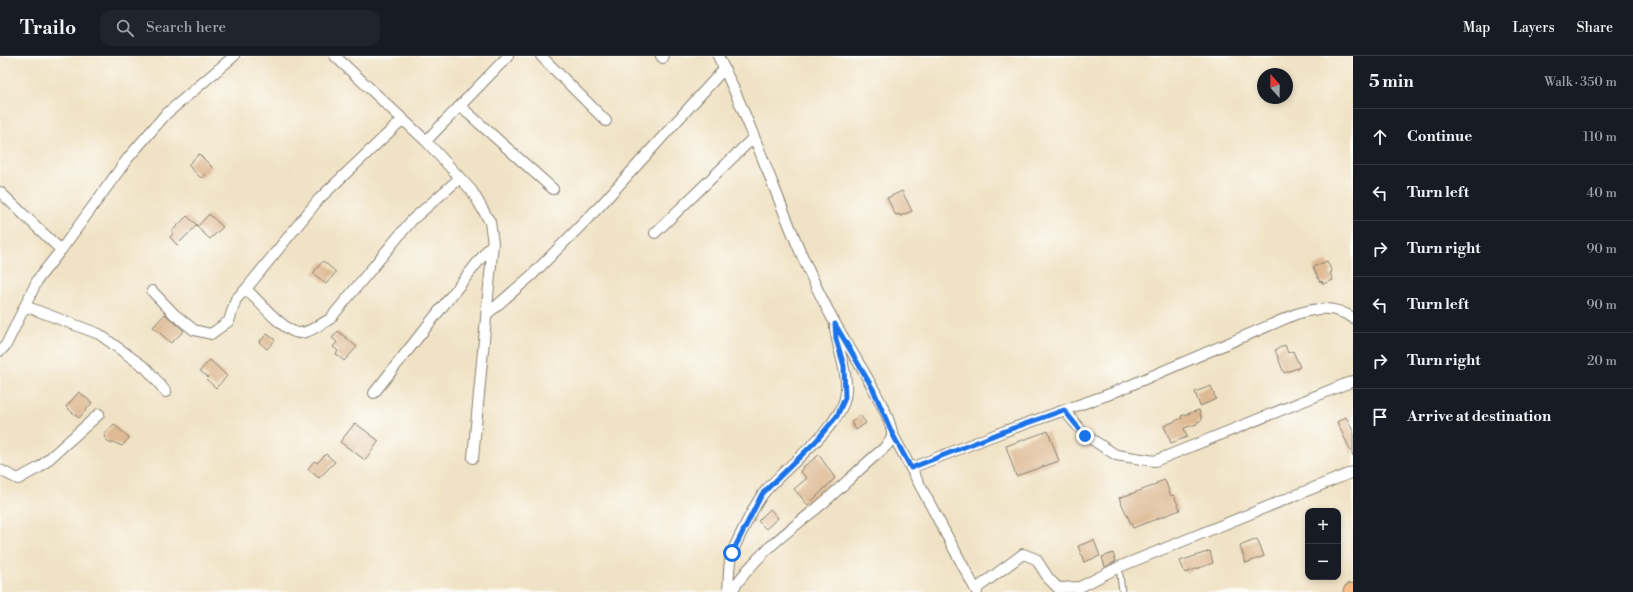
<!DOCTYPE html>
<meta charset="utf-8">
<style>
body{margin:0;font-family:"Libre Bodoni",serif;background:#20242c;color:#f1f3f6}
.controls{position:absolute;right:12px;bottom:12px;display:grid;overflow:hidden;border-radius:8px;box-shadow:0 2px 6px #0003}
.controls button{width:36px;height:36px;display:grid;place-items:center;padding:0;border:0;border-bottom:1px solid #363941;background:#171b24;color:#f1f3f6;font:20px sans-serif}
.compass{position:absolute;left:1257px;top:12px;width:36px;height:36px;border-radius:50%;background:#171b24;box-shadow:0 2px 6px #0003;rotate:339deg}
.stop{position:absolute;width:12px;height:12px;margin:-9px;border:3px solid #1a73e8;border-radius:50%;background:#fff}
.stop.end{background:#1a73e8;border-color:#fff;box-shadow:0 1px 4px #0008}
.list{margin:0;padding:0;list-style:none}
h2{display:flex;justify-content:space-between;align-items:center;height:52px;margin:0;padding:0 16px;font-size:17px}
h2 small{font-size:13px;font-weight:400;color:#9ea1a6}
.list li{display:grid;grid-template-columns:26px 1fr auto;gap:12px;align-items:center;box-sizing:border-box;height:56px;padding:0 16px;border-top:1px solid #363941}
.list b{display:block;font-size:15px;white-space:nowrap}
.list em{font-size:13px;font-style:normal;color:#9ea1a6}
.icon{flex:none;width:22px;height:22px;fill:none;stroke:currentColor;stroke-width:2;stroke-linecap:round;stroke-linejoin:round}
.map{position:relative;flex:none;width:1353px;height:536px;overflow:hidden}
header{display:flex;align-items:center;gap:24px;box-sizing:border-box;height:56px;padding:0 20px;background:#171b24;border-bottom:1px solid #363941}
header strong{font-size:19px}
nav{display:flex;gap:22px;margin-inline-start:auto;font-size:14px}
.search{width:280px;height:36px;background:#20242c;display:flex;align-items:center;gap:10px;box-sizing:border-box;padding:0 14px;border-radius:12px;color:#9ea1a6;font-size:15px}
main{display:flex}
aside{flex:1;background:#171b24}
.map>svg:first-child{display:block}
</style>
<header>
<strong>Trailo</strong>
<div class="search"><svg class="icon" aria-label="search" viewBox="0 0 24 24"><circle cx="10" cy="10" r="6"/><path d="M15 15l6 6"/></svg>Search here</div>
<nav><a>Map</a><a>Layers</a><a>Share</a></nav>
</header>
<main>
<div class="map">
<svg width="1353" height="536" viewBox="0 0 1353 536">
<rect width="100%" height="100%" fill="#fdfcf7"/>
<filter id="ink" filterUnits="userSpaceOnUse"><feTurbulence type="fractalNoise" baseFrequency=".025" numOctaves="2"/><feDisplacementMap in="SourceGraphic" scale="8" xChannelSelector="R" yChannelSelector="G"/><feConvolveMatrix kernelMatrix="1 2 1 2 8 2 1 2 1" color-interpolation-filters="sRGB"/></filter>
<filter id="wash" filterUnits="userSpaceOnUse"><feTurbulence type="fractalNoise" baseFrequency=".012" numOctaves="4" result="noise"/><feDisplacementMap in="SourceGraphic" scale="16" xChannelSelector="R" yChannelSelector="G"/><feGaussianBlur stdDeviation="0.9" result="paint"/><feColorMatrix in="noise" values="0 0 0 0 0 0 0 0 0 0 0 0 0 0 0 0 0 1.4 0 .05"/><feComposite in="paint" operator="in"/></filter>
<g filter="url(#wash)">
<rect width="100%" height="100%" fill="#f0e2c4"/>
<g id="blocks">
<path fill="#deba94" d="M199 98 212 111 201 122 188 109Z
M902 135 912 155 900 160 899 158 896 159 894 156 887 142Z
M209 158 223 171 210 183 197 171Z
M187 160 197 169 177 189 170 181 174 177 172 175Z
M323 205 336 216 326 228 313 217Z
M1327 205 1332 216 1330 217 1333 224 1323 228 1322 225 1320 226 1313 211Z
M165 258 184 275 171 287 153 271Z
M338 275 357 291 344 305 336 298 338 295 333 291 337 286 332 282Z
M267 278 275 284 267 293 259 286Z
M1285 289 1288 297 1293 295 1300 311 1284 317 1275 294Z
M210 304 227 320 216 332 206 323 208 321 200 315Z
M1211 330 1216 343 1200 350 1195 336Z
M79 336 92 347 79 362 66 351Z
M1199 354 1202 364 1197 366V368L1184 372 1187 381 1171 387 1164 370 1182 362 1181 360Z
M860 359 866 367 856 374 851 366Z
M1346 361 1353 375V400L1337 366Z
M355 367 379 385 365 404 340 386Z
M114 368 129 382 122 390 113 386 111 388 104 381 106 380 104 379Z
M1048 375 1059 405 1016 420 1006 390Z
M326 398 335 406 319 422 308 413 314 405 317 407Z
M819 399 835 422 808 449 794 433 807 422 800 415 804 412 803 411Z
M1165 424 1171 440 1174 439 1180 454 1133 472 1119 442 1156 429V427Z
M770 453 778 462 766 473 758 465Z
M1257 483 1264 500 1246 507 1240 490Z
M1094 484 1100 500 1084 506 1078 490Z
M1210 495 1213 507 1185 517 1180 505Z
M1113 497 1116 505 1105 511 1102 501Z"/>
</g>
</g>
<g filter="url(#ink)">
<use href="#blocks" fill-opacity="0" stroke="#867f70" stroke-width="1"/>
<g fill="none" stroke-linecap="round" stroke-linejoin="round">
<defs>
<path id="service" d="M1119 511 1122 536"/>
<path id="minor" d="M335 0 426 85 472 135 490 166 493 187 473 402
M541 0 606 65
M661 0 663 2
M718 0C762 87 788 183 836 269 847 289 893 359 892 379 892 385 887 389 883 393 860 412 839 434 816 453 784 478 754 501 731 536
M460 50 553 133
M426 85 508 0
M0 136 61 194
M655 177 753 82
M246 233C257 243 285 277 299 277 309 277 321 268 330 263L412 164 460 122
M152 235 174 258 194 274 211 278 229 265 236 243 246 233 319 143 403 63
M25 250 99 278 147 313 166 336
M486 259 532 219 600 150 724 13
M0 295 6 289 38 223 61 194 128 102 165 59 234 0
M374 337 493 187
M1064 354 1085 379 1116 399 1155 405 1353 325
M892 377 977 536
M911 412 1005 375 1110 338 1296 258C1318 252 1333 249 1353 262
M0 414 18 423 40 411 99 358
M976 533 1023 498 1036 503 1049 523 1058 532 1080 531 1119 511 1353 416
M728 536C729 524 728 508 732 497 736 487 756 446 763 438 783 412 838 374 845 342 850 320 837 293 835 271"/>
<path id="trunk" d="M1352 536H1353"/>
</defs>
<use href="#service" stroke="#867f70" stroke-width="7"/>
<use href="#minor" stroke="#867f70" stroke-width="12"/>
<use href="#trunk" stroke="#867f70" stroke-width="19"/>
<use href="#service" stroke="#fff" stroke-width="5"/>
<use href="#minor" stroke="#fff" stroke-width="10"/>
<use href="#trunk" stroke="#f8bd88" stroke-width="17"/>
</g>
</g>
<g fill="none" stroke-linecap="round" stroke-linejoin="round" filter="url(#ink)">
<path stroke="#1a73e8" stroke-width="5" d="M732 497 762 438 815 386 837 360 845 342 844 310 836 283 835 268 873 333 892 377 911 412 1005 375 1064 354 1085 380"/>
</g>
</svg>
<div class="controls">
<button>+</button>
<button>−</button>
</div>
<svg class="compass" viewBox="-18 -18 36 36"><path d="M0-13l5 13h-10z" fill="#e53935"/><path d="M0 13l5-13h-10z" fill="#9ea1a6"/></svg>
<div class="stop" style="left:732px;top:497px"></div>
<div class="stop end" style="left:1085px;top:380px"></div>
</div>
<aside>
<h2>5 min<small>Walk · 350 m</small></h2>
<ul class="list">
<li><svg class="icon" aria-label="ahead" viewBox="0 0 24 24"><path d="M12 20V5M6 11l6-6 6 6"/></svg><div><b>Continue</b></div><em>110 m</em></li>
<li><svg class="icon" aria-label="left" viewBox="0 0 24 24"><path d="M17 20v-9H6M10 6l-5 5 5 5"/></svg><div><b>Turn left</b></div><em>40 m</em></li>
<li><svg class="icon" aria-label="right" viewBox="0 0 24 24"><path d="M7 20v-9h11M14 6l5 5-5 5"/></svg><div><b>Turn right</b></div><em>90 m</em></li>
<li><svg class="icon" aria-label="left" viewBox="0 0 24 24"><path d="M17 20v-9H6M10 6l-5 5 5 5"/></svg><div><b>Turn left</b></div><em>90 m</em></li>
<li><svg class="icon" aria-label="right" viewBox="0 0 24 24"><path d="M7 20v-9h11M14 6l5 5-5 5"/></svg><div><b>Turn right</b></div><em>20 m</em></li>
<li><svg class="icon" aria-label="arrive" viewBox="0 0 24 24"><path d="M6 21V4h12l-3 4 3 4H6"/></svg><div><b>Arrive at destination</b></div></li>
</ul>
</aside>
</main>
